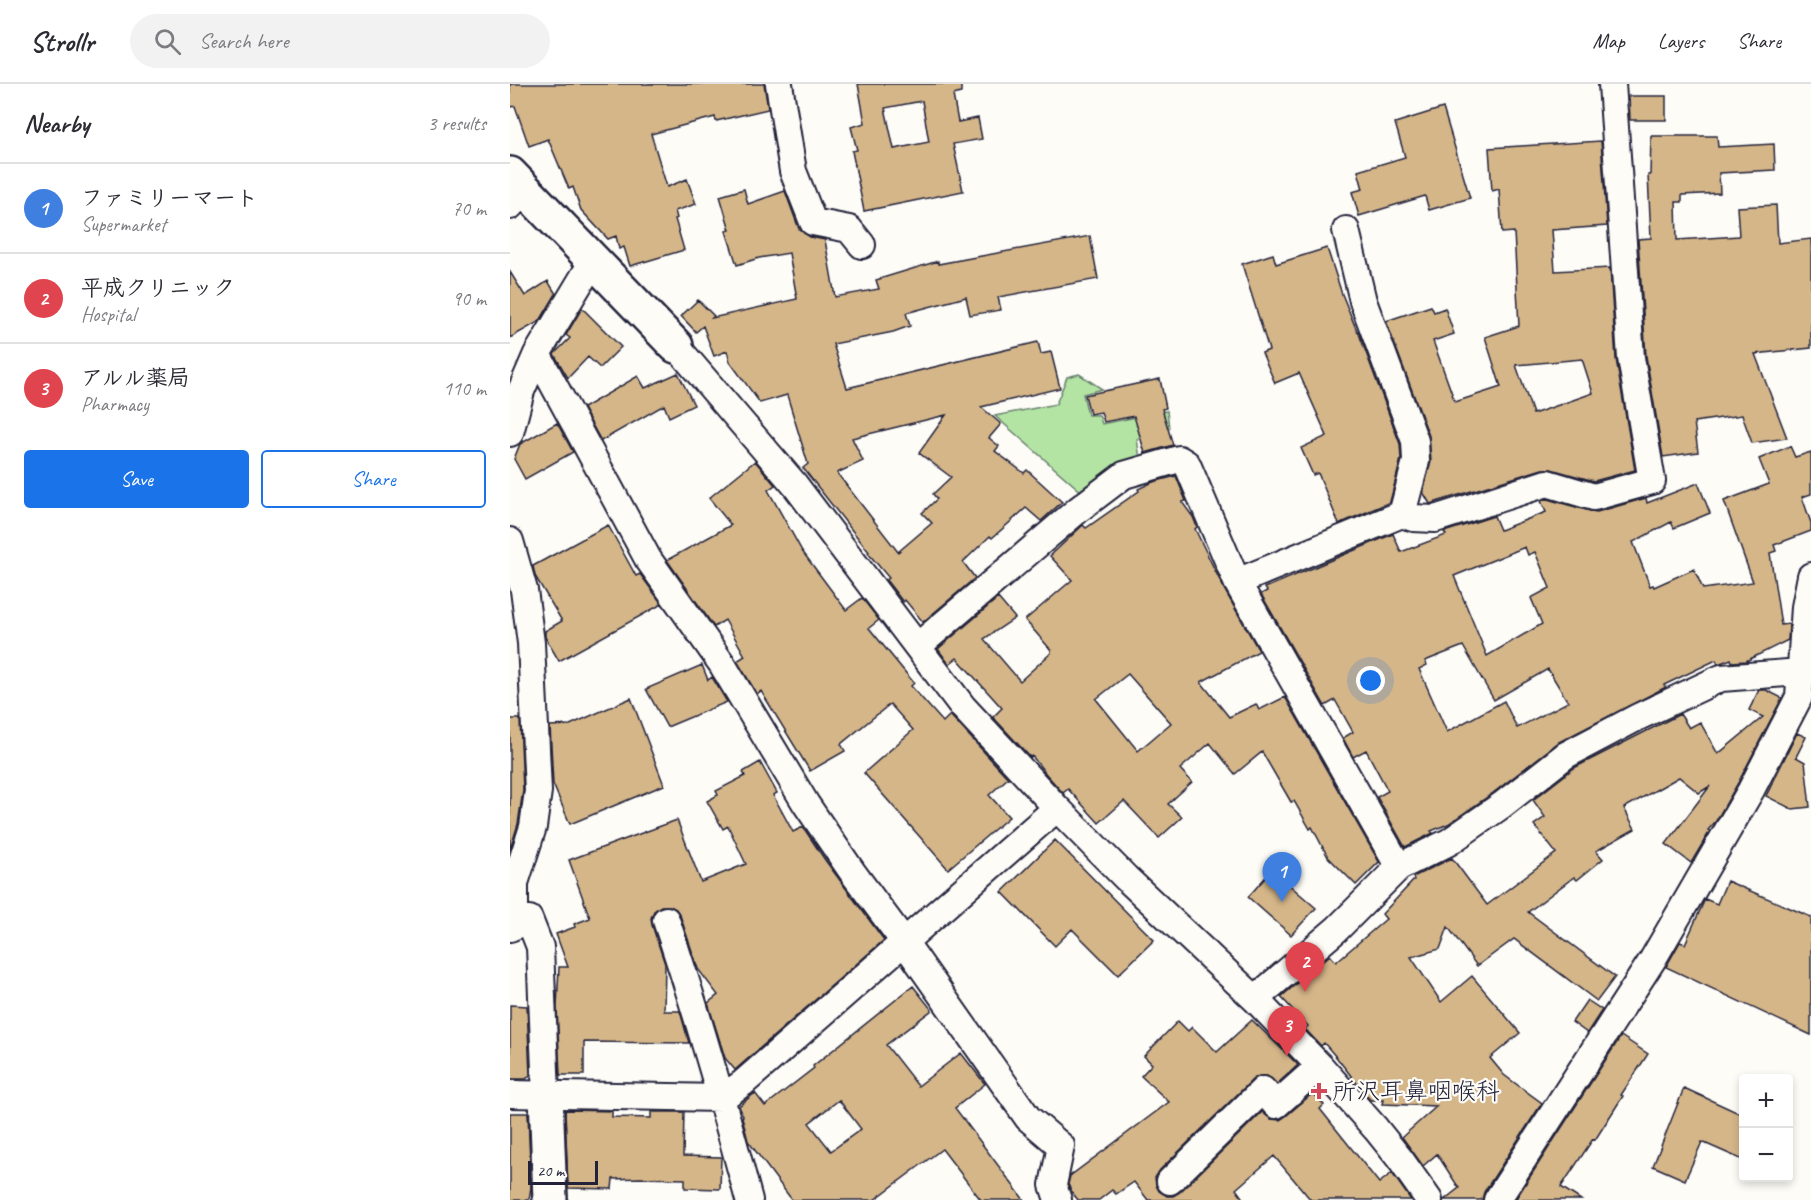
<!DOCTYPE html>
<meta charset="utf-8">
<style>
body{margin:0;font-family:Caveat,"Klee One",sans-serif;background:#f2f2f3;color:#2b2b33}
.controls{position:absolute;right:18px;bottom:18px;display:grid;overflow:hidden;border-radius:6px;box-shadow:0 3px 9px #0003}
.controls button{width:54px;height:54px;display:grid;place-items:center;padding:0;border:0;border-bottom:2px solid #e1e1e2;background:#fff;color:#2b2b33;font:30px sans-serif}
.scale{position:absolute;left:18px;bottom:15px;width:70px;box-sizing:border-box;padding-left:6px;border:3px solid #22223b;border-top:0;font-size:16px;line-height:21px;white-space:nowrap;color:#22223b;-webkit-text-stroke:4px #fdfcf7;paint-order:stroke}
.you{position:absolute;left:861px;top:597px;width:21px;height:21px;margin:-15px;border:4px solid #fff;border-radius:50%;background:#1a73e8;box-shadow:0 0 0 9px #1a73e833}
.badge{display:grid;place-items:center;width:39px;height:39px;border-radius:50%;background:#1a73e8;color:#fff;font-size:20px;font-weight:700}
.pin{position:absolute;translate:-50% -50px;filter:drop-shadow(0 2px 3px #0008)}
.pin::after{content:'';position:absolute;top:32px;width:21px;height:18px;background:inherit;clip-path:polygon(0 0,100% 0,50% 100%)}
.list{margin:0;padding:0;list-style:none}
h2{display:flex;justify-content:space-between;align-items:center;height:78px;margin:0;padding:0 24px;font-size:26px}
h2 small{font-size:20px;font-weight:400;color:#7c7c81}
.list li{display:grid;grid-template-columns:39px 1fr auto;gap:18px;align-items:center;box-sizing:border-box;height:90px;padding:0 24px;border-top:2px solid #e1e1e2}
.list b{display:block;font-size:22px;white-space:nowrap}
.list p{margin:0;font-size:20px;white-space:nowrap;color:#7c7c81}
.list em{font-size:20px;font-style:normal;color:#7c7c81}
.actions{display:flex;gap:12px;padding:18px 24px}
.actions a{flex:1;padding:14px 0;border:2px solid #1a73e8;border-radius:6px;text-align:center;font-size:21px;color:#1a73e8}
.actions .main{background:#1a73e8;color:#fff}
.icon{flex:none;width:33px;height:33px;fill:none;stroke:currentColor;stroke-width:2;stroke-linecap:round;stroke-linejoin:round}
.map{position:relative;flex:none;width:1301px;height:1116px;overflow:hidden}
header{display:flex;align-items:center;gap:36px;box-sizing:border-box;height:84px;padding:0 30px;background:#fff;border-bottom:2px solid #e1e1e2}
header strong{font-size:28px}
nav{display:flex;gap:33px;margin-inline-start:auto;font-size:21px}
.search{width:420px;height:54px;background:#f2f2f3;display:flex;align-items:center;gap:15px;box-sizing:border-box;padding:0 21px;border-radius:33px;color:#7c7c81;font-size:22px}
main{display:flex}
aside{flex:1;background:#fff}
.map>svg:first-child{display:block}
</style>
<header>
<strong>Strollr</strong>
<div class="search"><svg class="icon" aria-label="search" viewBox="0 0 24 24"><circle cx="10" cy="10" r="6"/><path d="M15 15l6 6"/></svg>Search here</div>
<nav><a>Map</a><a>Layers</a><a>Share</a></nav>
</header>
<main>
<aside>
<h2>Nearby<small>3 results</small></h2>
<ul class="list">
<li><span class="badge" style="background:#3f7fe0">1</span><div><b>ファミリーマート</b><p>Supermarket</p></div><em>70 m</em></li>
<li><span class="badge" style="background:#e0444e">2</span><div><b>平成クリニック</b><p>Hospital</p></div><em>90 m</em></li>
<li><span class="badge" style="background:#e0444e">3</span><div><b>アルル薬局</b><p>Pharmacy</p></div><em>110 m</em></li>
</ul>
<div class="actions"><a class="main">Save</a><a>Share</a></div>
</aside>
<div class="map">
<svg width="1301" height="1116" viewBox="0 0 1301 1116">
<rect width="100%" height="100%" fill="#fdfcf7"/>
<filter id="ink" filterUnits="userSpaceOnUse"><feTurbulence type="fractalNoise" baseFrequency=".0167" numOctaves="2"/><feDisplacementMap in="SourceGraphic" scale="12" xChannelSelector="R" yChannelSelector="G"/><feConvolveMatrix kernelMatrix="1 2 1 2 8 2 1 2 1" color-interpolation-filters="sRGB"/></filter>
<g filter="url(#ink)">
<path fill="#b4e4a4" stroke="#6b8370" stroke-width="1.5" d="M569 290 592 305 573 310 578 331H589L592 340 657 327 659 344 627 355 630 375 574 410 485 332 546 320 557 293Z"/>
<path fill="#d5b689" stroke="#22223b" stroke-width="1.5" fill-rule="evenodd" d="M0 0H254L258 25 206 37 205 33 141 50 157 103 177 95 186 120 165 127 167 134 165 135 174 166 120 182 114 163 109 165 106 152 98 155 71 126 63 103 59 105 38 55 19 62 5 22 0 23Z
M348 0H451V9L443 11 448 38 468 34 472 55 443 60 453 107 354 127 342 67 347 66 341 43 355 39ZM412 17 419 58 384 65 375 24Z
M1119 12H1156V36H1120Z
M933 24 960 114 919 126 915 112 849 132 842 108 853 105 848 87 895 73 885 39Z
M1141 52H1207L1208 63 1264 60 1265 86 1209 89 1210 109 1172 111V118H1166L1167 156 1229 152 1227 123 1266 121 1268 159 1301 155V264L1245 270 1277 354 1242 359 1232 331 1184 338 1188 368 1153 373 1136 272 1128 155 1141 154 1138 91H1140Z
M1091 57 1097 142 1042 146 1045 187 1100 184 1106 275 1125 386 1084 397 1041 385H1032L920 420 913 408 921 377 919 352 876 237 921 222 924 228 935 224 944 250 923 257 945 318 991 303 975 253 1009 242 1004 148 992 149 989 105 982 107 979 64ZM1072 275 1083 309 1023 330 1006 281Z
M234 105 238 120 275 107 289 145 300 153 315 156 325 213 369 205 366 196 428 177V180L580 152 588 195 488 213 491 226 460 231 456 213 396 229 400 242 383 248 323 260 337 304 528 258 531 270 541 268 550 304 471 323 491 340 479 354 489 362 485 367 514 389 517 386 552 418 531 437 516 424 482 454 480 452 453 478 465 494 413 538 395 516 393 518 376 496 379 494 358 469 359 468 293 384 298 380 277 311 250 319 220 278 217 267 204 272 193 242 186 248 171 232 188 216 204 232 202 234 287 215 279 169 249 174 227 181 216 147 220 146 210 112ZM436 331 409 369 441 393 423 410 427 415 412 429 422 439 388 468 327 389 353 377 342 354Z
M817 164 832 210 847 247H848L890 360 891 375 880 418 829 440 808 389 803 391 791 364 817 352 789 289 765 299 752 269 759 266 732 180 763 170 766 180Z
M0 188 15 212 38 197 46 210 30 237 0 254Z
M72 224 111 263 90 284 78 273 58 294 44 270 60 254 56 251Z
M168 289 184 321 159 333 154 321 91 357 73 324 128 292 135 304Z
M650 295 656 324 652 325 663 361 635 369 624 332 594 338 591 328 580 330 575 311Z
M47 339 63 368 15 395 4 375 10 360Z
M1280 362 1285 373 1301 368V410L1292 413 1301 439V447L1264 461 1266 467 1260 469 1271 541 1279 540 1278 556 1236 577 1222 578 1221 575 1208 580 1206 576 1154 601 1156 603 1049 658 983 709 938 740 921 747 923 749 895 763 867 713 878 707 856 666 843 673 833 654 843 648 825 616 815 622 751 510 757 507 755 504 883 450 891 468 936 451 934 448 984 432 990 446 1036 428 1031 417 1037 415 1080 427 1087 428 1136 414 1137 419 1188 399 1200 429 1164 444 1161 438 1123 458 1140 502 1143 501 1144 503 1184 485 1193 505 1243 498 1214 417 1259 400 1249 375ZM1015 463 1018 471 1025 468 1040 504 1021 514 1032 540 977 572 944 492ZM953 562 984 616 1038 585 1058 618 1007 644 994 617 937 648 909 585 917 581 915 577Z
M245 377 265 401 258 406 292 467 336 526 352 514 369 536 359 544 404 599 401 602 433 638 440 631 498 694 479 711 499 733 438 785 354 689 403 646 380 620 331 660 335 667 300 687 251 607 247 610 227 577 235 572 215 536 204 543 157 476 221 441 199 414Z
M666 392 676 417 672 418 683 433 687 443 685 445 714 505 749 567 691 598 719 633 746 620 749 626 775 613 869 778 846 801 818 773 802 743 800 745 784 717 781 718 752 668 725 690 700 659 670 685 682 698 658 720 672 733 649 754 614 717 589 739 558 705 553 709 536 690 522 672 520 673 483 633 492 624 447 574 439 580 428 565 488 514 505 534 474 555 510 597 541 569V566L515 536 562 496 540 472 573 441 576 444 629 407 628 405 643 398ZM618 590 661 639 628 667 586 615Z
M98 441 126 492 130 490 152 520 49 577 35 553V547L52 537 25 492 23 482Z
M192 581 198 596 202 593 217 618 157 643 136 605Z
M1249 606H1256L1272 614 1228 699 1206 737 1198 746 1200 747 1181 779 1156 760 1200 702 1189 709 1169 693 1114 724 1125 745 1086 767 1093 775 1067 796 1064 793 1018 828 1105 893 1087 917 1004 855 967 882 938 843 930 865 901 873 931 918 962 892 1010 949 980 974 994 991 1032 1019 974 1108 972 1116H934L949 1104 927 1070 913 1082 892 1053 927 1022 872 1020 873 1016H860L827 974 814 959 811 962 795 945 798 942 771 913 820 871 826 878 876 835 872 830 904 796 903 793 942 774 977 821 1046 769 1024 741 1035 733 1023 716 1064 684 1170 630 1179 644 1190 638 1208 670 1253 633 1239 626Z
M121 614 154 701 60 740 43 700 40 642 60 641Z
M0 635H10L13 706 8 740 0 766Z
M1287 649 1296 653 1286 673 1295 678 1300 723 1282 725 1256 712Z
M250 678 267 709 263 711 283 748 293 743 315 776 374 856 225 986 215 974 198 919 208 911 188 885 170 831 166 825 160 822H151L144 827 141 834 142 841 155 880 154 927H170L179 959 74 958V991H50L47 923 49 883H58L46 850 65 843 64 840 80 834 59 776 167 736 191 798 236 780 218 742 213 745 197 717 208 711 206 707 235 692 233 688Z
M545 756 644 856 608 891 562 845 545 862 492 808Z
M762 786 806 824 781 851 738 813Z
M1217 797 1301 833V951L1156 883 1170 858 1175 860 1195 815 1207 820Z
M403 902 422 926 376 961 408 1002 451 969 475 1000 445 1024 514 1116H471L432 1065 364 1116H282L238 1057 232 1033 233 1032 229 1022 245 1009 255 1022 304 984 303 982ZM329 1016 351 1045 321 1067 299 1039Z
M1077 916 1092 926 1077 949 1062 938Z
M0 921 17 922 20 991 16 995H0Z
M742 936 788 981 767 1000 757 992H749L743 995 650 1086 645 1094 646 1101 649 1107 657 1112H663L670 1108 752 1028 761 1035 770 1036 776 1032 803 1009 814 1021 810 1025 869 1099 882 1089 901 1116H801L764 1072 726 1105 734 1116H638L624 1098 606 1110 602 1106 589 1116H568L561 1107 558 1100 560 1092 659 1018 631 992 642 980 634 972 668 937 678 947 682 943 707 968Z
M1111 952 1138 970 1111 1011 1113 1012 1085 1056 1083 1055 1051 1103 1071 1116H1005Z
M1174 1004 1233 1031V1076L1192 1058 1175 1096 1143 1082Z
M57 1026 102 1027V1033L141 1034V1028H174L173 1072 211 1073 210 1105 175 1104V1095L130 1094 103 1095 102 1105 58 1104 55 1027Z
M0 1029H18L21 1103 19 1116H0Z"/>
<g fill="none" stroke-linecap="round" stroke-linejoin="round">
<defs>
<path id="street" d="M269 0 283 87 303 138 339 145 352 161
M0 122 15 106
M836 146 853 217 905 357 906 377 892 430
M83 177 27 270 138 475 212 580 296 720 343 789 395 859 518 1034 551 1062 543 1101 548 1116
M166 262 285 401 453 623 547 724 616 794 745 915 810 982 866 1045 890 1075 919 1116
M0 349 11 307 27 270
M0 457 14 506 21 559 28 707 23 743 5 799V842
M727 498 892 430 903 434 925 435 1037 399 1084 413 1142 397 1121 274 1102 0
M408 562 569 425 614 391 669 375 677 380 727 498 889 783
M156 836C187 928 214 1022 239 1116
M0 844 19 835 30 863 36 1011
M745 915 827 845 889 783 939 758 992 721 1056 671 1128 633 1211 594 1290 588
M0 1010 212 1014 233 999 547 724
M660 1097 753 1006 766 1021 810 982
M987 1116 1143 875 1241 706 1289 613 1295 523 1301 492"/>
<path id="secondary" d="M0 90 166 262
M36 1011 40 1116"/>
</defs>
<use href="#street" stroke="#22223b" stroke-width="30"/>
<use href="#secondary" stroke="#22223b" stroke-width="38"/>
<use href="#street" stroke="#fdfcf7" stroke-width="26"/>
<use href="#secondary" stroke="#fdfcf7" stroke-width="33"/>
</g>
</g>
<path fill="#d1495b" stroke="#fdfcf7" stroke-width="2" d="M806 998h6v6h6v6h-6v6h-6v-6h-6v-6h6z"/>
<g text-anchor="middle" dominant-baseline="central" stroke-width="4.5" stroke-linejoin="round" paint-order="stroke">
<g font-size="24" fill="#22223b" stroke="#fdfcf7" text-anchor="start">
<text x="822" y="1007">所沢耳鼻咽喉科</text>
</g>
</g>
</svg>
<div class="controls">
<button>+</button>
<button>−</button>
</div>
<div class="scale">20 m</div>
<div class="you"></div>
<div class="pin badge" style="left:772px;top:818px;background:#3f7fe0">1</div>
<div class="pin badge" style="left:795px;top:908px;background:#e0444e">2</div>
<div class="pin badge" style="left:777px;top:972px;background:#e0444e">3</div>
</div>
</main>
